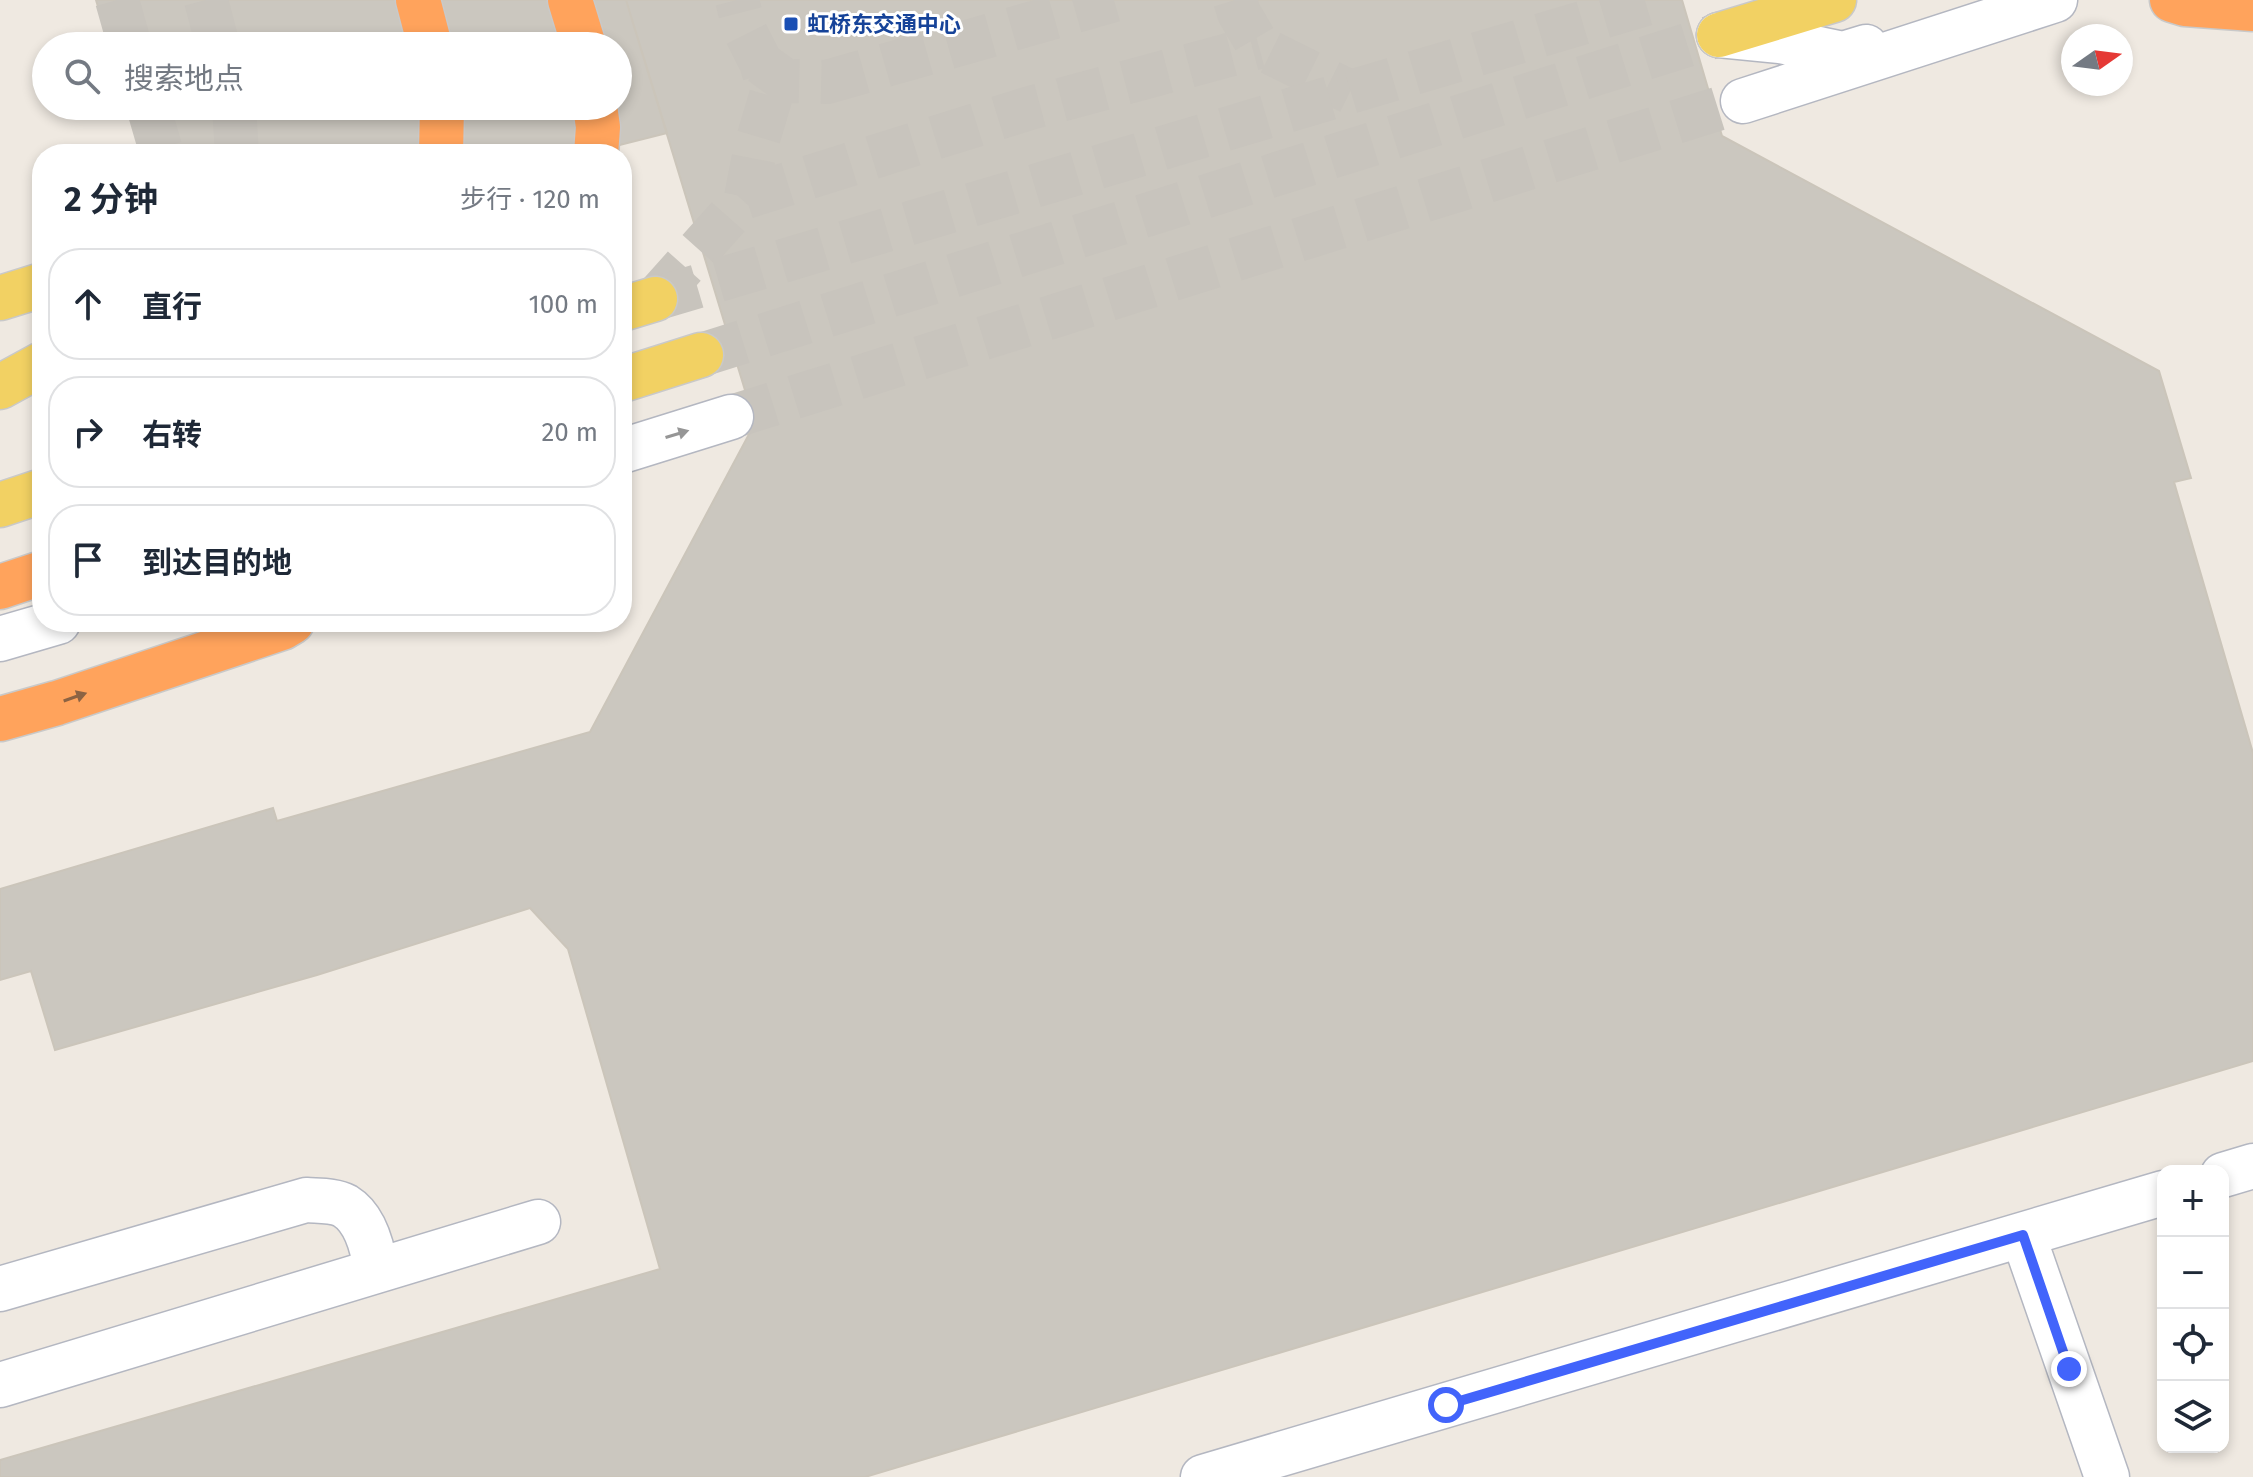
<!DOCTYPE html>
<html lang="zh">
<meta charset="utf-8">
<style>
body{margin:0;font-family:"Fira Sans","Noto Sans SC",sans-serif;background:#f2f2f3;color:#1f2937}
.controls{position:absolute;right:24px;bottom:24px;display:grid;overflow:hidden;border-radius:16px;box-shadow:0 4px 12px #0003}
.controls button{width:72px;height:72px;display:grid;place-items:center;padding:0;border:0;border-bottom:2px solid #e0e1e3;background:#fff;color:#1f2937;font:40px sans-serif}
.compass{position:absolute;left:2061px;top:24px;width:72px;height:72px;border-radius:50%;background:#fff;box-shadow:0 4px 12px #0003;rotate:76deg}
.stop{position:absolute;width:24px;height:24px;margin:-18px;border:6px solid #4264fb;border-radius:50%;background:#fff}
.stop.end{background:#4264fb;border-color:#fff;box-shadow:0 2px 8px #0008}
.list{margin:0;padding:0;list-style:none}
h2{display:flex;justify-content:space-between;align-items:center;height:104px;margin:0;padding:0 32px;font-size:34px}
h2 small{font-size:26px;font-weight:400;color:#747a83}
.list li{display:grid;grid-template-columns:52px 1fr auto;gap:24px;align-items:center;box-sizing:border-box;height:112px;margin:0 16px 16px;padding:0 16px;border:2px solid #e0e1e3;border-radius:32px}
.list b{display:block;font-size:30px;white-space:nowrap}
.list em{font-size:26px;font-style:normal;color:#747a83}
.icon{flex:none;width:44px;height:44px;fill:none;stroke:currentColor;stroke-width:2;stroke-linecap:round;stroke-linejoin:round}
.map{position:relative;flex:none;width:2253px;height:1477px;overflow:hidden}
.search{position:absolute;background:#fff;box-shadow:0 4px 12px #0003;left:32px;top:32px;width:600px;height:88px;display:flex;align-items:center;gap:20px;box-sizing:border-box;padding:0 28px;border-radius:44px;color:#747a83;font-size:30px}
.panel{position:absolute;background:#fff;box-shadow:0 4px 12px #0003;left:32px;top:144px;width:600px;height:488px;border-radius:32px}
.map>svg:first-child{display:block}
</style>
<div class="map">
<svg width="2253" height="1477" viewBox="0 0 2253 1477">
<rect width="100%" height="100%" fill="#efe9e1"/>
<path fill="#cbc7bf" stroke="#cbc5ba" stroke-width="2" d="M96 0H626L667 133 584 154H143L128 106H618V46H110Z
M626 0H1682L1722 136 2159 371 2191 478 2174 482 2253 753V1061L865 1477H0V1460L660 1269 568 949 530 908 317 975 55 1050 31 971 0 980V889L273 808 277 821 590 732 755 423Z"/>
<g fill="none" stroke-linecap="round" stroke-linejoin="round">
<path stroke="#c8c4bd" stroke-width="44" stroke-dasharray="44 22" stroke-linecap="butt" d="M1235 0 1239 13 1259 47 1350 92
M761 63 786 81 827 82 1114 0
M746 197 1030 108 1259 47
M655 299 746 197 756 146 771 96 761 63 745 31 737 0
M731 417 1743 101"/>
<path stroke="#c8c4bd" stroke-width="44" stroke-dasharray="44 22" stroke-linecap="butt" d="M117 0 130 46
M206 0 218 46
M148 106 162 154
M234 106 237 154
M655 299 1659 0
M701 355 1719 35"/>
<defs>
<path id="minor" d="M1719 35 1780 41 1843 54 1866 47
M1743 101 2055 0
M622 451 731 417
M0 639 58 622
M2223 1175 2253 1166
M2023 1235 2107 1477
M0 1289 306 1200C319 1201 334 1200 345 1206 366 1219 373 1249 376 1271
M0 1385 538 1222
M1203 1477 2163 1193"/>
<path id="major" d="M1719 35 1834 0
M0 298 42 285
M622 309 655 299
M622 380 701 355
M0 387 42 364
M0 505 42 491"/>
<path id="highway" d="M418 0 430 46
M570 0 584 46
M2172 0 2185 4 2253 9
M595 106 598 127 596 154
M441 154 442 106
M0 587 42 573
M0 719 57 703 282 628 292 622"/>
</defs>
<use href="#minor" stroke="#b4b7c1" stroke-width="47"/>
<use href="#major" stroke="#c9c9c9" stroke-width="47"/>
<use href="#highway" stroke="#c9c9c9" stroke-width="47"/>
<use href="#minor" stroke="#fff" stroke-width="44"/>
<use href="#major" stroke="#f2d163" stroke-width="44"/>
<use href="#highway" stroke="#ffa35c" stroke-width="44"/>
</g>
<defs><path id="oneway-solid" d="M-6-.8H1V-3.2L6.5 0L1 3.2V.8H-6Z" transform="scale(2)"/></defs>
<use fill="#969696" href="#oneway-solid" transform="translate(677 434) rotate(-17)"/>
<use fill="#8c6343" href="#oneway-solid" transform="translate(75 697) rotate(-19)"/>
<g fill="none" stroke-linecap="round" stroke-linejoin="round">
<path stroke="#4264fb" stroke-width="10" d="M1446 1405 2023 1235 2069 1369"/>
</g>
<rect fill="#1a4fb4" stroke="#fff" stroke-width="3" x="783" y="16" width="16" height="16" rx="4"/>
<g text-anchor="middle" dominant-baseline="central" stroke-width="6" stroke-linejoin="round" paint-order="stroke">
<g font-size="22" font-weight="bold" fill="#164399" stroke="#fff" text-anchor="start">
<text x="807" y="24">虹桥东交通中心</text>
</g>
</g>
</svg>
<div class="controls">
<button>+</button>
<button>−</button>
<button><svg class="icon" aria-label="locate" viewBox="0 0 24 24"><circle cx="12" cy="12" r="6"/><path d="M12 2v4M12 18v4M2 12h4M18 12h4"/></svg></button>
<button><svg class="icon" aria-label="layers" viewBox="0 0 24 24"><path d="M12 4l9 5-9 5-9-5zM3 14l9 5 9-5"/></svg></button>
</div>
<svg class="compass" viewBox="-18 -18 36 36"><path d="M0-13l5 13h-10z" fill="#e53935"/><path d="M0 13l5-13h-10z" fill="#747a83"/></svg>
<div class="stop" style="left:1446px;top:1405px"></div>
<div class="stop end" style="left:2069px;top:1369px"></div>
<div class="search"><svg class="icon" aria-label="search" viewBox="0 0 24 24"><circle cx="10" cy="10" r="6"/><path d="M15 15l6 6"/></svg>搜索地点</div>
<section class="panel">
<h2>2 分钟<small>步行 · 120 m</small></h2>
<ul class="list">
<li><svg class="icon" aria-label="ahead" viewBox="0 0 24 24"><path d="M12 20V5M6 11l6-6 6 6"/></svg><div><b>直行</b></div><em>100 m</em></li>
<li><svg class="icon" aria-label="right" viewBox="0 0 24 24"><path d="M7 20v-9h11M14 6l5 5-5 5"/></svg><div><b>右转</b></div><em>20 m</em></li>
<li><svg class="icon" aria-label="arrive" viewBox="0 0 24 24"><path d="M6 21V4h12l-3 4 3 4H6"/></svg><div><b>到达目的地</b></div></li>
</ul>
</section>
</div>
